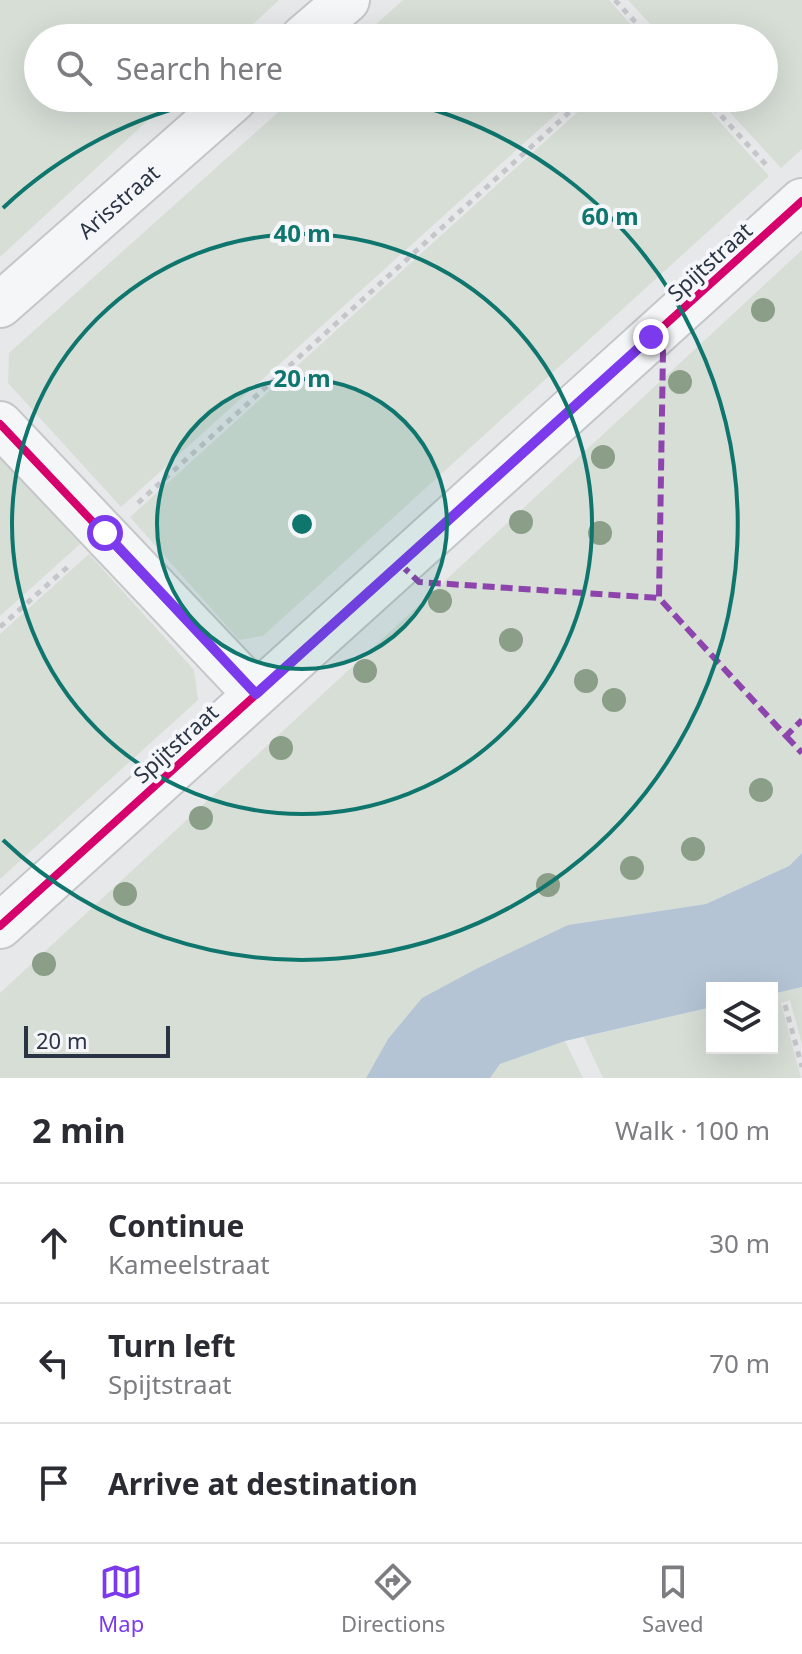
<!DOCTYPE html>
<meta charset="utf-8">
<style>
body{margin:0;font-family:"Noto Sans",sans-serif;background:#f2f2f3;color:#2b2b33}
.controls{position:absolute;right:24px;bottom:24px;display:grid;overflow:hidden;border-radius:0px;box-shadow:0 8px 32px #0002}
.controls button{width:72px;height:72px;display:grid;place-items:center;padding:0;border:0;border-bottom:2px solid #e1e1e2;background:#fff;color:#2b2b33;font:40px sans-serif}
.scale{position:absolute;left:24px;bottom:20px;width:146px;box-sizing:border-box;padding-left:8px;border:4px solid #2b3445;border-top:0;font-size:22px;line-height:28px;white-space:nowrap;color:#2b3445;-webkit-text-stroke:6px #f4f6f9;paint-order:stroke}
.stop{position:absolute;width:24px;height:24px;margin:-18px;border:6px solid #7c3aed;border-radius:50%;background:#fff}
.stop.end{background:#7c3aed;border-color:#fff;box-shadow:0 2px 8px #0008}
.list{margin:0;padding:0;list-style:none}
h2{display:flex;justify-content:space-between;align-items:center;height:104px;margin:0;padding:0 32px;font-size:34px}
h2 small{font-size:26px;font-weight:400;color:#7c7c81}
.list li{display:grid;grid-template-columns:52px 1fr auto;gap:24px;align-items:center;box-sizing:border-box;height:120px;padding:0 32px;border-top:2px solid #e1e1e2}
.list b{display:block;font-size:30px;white-space:nowrap}
.list p{margin:0;font-size:26px;white-space:nowrap;color:#7c7c81}
.list em{font-size:26px;font-style:normal;color:#7c7c81}
.icon{flex:none;width:44px;height:44px;fill:none;stroke:currentColor;stroke-width:2;stroke-linecap:round;stroke-linejoin:round}
.map{position:relative;flex:none;width:802px;height:1078px;overflow:hidden}
.search{position:absolute;background:#fff;box-shadow:0 8px 32px #0002;left:24px;right:24px;top:24px;height:88px;display:flex;align-items:center;gap:20px;box-sizing:border-box;padding:0 28px;border-radius:44px;color:#7c7c81;font-size:30px}
.sheet{height:464px;background:#fff}
nav{display:flex;justify-content:space-around;align-items:center;box-sizing:border-box;height:112px;border-top:2px solid #e1e1e2;background:#fff;font-size:22px;color:#7c7c81}
nav a{display:grid;justify-items:center;gap:4px}
nav .on{color:#7c3aed}
.map>svg:first-child{display:block}
</style>
<div class="map">
<svg width="802" height="1078" viewBox="0 0 802 1078">
<rect width="100%" height="100%" fill="#e6e8ea"/>
<path fill="#d6ded6" d="M0 0H279L238 38H38V98H172L0 257Z
M403 0H609L642 37 361 38Z
M628 0H802V149L781 168 717 98H764V38H663Z
M294 98H574L121 507 8 383 9 353Z
M593 98H698L769 176 263 636 239 640 130 517Z
M802 250V853L789 866 706 904 568 925 388 1039 366 1078H0V993Z
M0 455 80 544 0 616Z
M89 554 194 670 198 700 0 879V634Z
M802 987V1044L790 1000 781 1003 801 1078H603L584 1037 712 1007V1048H772V994Z
M565 1041 583 1078H490L500 1064Z"/>
<path fill="#b4c4d5" d="M802 853V987L772 994V988H712V1007L565 1041 500 1064 490 1078H366L388 1039 422 998 478 968 568 925 706 904 789 866Z"/>
<g fill="none" stroke-linecap="round" stroke-linejoin="round">
<defs>
<path id="street" d="M303 38 347 0
M0 305 235 98
M0 424 256 694
M0 926 802 201"/>
</defs>
<use href="#street" stroke="#c4c6c8" stroke-width="48"/>
<path stroke="#c5c6ca" stroke-width="5" stroke-dasharray="6 6" stroke-linecap="butt" d="M615 0 650 38
M705 98 769 168
M138 503 585 98
M0 627 71 564
M785 1005 802 1067"/>
<use href="#street" stroke="#f5f6f7" stroke-width="44"/>
<path stroke="#8e44ad" stroke-width="6" stroke-dasharray="12 6" stroke-linecap="butt" d="M651 337 663 351 659 598 786 736 802 720
M400 564 419 582 659 598
M786 736 802 753"/>
<defs>
<path id="cycleway" d="M0 424 256 694
M0 926 802 201"/>
</defs>
<use href="#cycleway" stroke="#f4f6f9" stroke-width="13"/>
<use href="#cycleway" stroke="#d6006c" stroke-width="8"/>
</g>
<g fill="#8a9e88">
<circle cx="763" cy="310" r="12"/>
<circle cx="680" cy="382" r="12"/>
<circle cx="603" cy="457" r="12"/>
<circle cx="521" cy="522" r="12"/>
<circle cx="600" cy="533" r="12"/>
<circle cx="440" cy="601" r="12"/>
<circle cx="511" cy="640" r="12"/>
<circle cx="365" cy="671" r="12"/>
<circle cx="586" cy="681" r="12"/>
<circle cx="614" cy="700" r="12"/>
<circle cx="281" cy="748" r="12"/>
<circle cx="761" cy="790" r="12"/>
<circle cx="201" cy="818" r="12"/>
<circle cx="693" cy="849" r="12"/>
<circle cx="632" cy="868" r="12"/>
<circle cx="548" cy="885" r="12"/>
<circle cx="125" cy="894" r="12"/>
<circle cx="44" cy="964" r="12"/>
</g>
<g fill="none" stroke-linecap="round" stroke-linejoin="round">
<path stroke="#7c3aed" stroke-width="10" d="M105 533 256 694 651 337"/>
</g>
<circle cx="302" cy="524" r="145" fill="#0f766e" fill-opacity=".12"/>
<g fill="none" stroke="#0f766e" stroke-width="4">
<circle cx="302" cy="524" r="145"/>
<circle cx="302" cy="524" r="290"/>
<path d="M3 208A435 435 0 0 1 212 99M392 99A435 435 0 1 1 3 840"/>
</g>
<g text-anchor="middle" dominant-baseline="central" stroke-width="8" stroke-linejoin="round" paint-order="stroke">
<g font-size="22" fill="#2b3445" stroke="#f4f6f9">
<text transform="translate(118 201) rotate(-41)">Arisstraat</text>
<text transform="translate(709 261) rotate(-42)">Spijtstraat</text>
<text transform="translate(175 743) rotate(-42)">Spijtstraat</text>
</g>
</g>
<circle cx="302" cy="524" r="12" fill="#0f766e" stroke="#f4f6f9" stroke-width="4"/>
<g font-size="24" text-anchor="middle" font-weight="bold" fill="#0f766e" stroke="#f4f6f9" stroke-width="8" stroke-linejoin="round" paint-order="stroke">
<text x="610" y="225">60 m</text>
<text x="302" y="242">40 m</text>
<text x="302" y="387">20 m</text>
</g>
</svg>
<div class="controls">
<button><svg class="icon" aria-label="layers" viewBox="0 0 24 24"><path d="M12 4l9 5-9 5-9-5zM3 14l9 5 9-5"/></svg></button>
</div>
<div class="scale">20 m</div>
<div class="stop" style="left:105px;top:533px"></div>
<div class="stop end" style="left:651px;top:337px"></div>
<div class="search"><svg class="icon" aria-label="search" viewBox="0 0 24 24"><circle cx="10" cy="10" r="6"/><path d="M15 15l6 6"/></svg>Search here</div>
</div>
<section class="sheet">
<h2>2 min<small>Walk · 100 m</small></h2>
<ul class="list">
<li><svg class="icon" aria-label="ahead" viewBox="0 0 24 24"><path d="M12 20V5M6 11l6-6 6 6"/></svg><div><b>Continue</b><p>Kameelstraat</p></div><em>30 m</em></li>
<li><svg class="icon" aria-label="left" viewBox="0 0 24 24"><path d="M17 20v-9H6M10 6l-5 5 5 5"/></svg><div><b>Turn left</b><p>Spijtstraat</p></div><em>70 m</em></li>
<li><svg class="icon" aria-label="arrive" viewBox="0 0 24 24"><path d="M6 21V4h12l-3 4 3 4H6"/></svg><div><b>Arrive at destination</b></div></li>
</ul>
</section>
<nav>
<a class="on"><svg class="icon" aria-label="map" viewBox="0 0 24 24"><path d="M3 6l6-2 6 2 6-2v14l-6 2-6-2-6 2zM9 4v14M15 6v14"/></svg>Map</a>
<a><svg class="icon" aria-label="directions" viewBox="0 0 24 24"><path d="M12 3l9 9-9 9-9-9zM9 14v-3h6M13 9l2 2-2 2"/></svg>Directions</a>
<a><svg class="icon" aria-label="saved" viewBox="0 0 24 24"><path d="M7 4h10v16l-5-4-5 4z"/></svg>Saved</a>
</nav>
